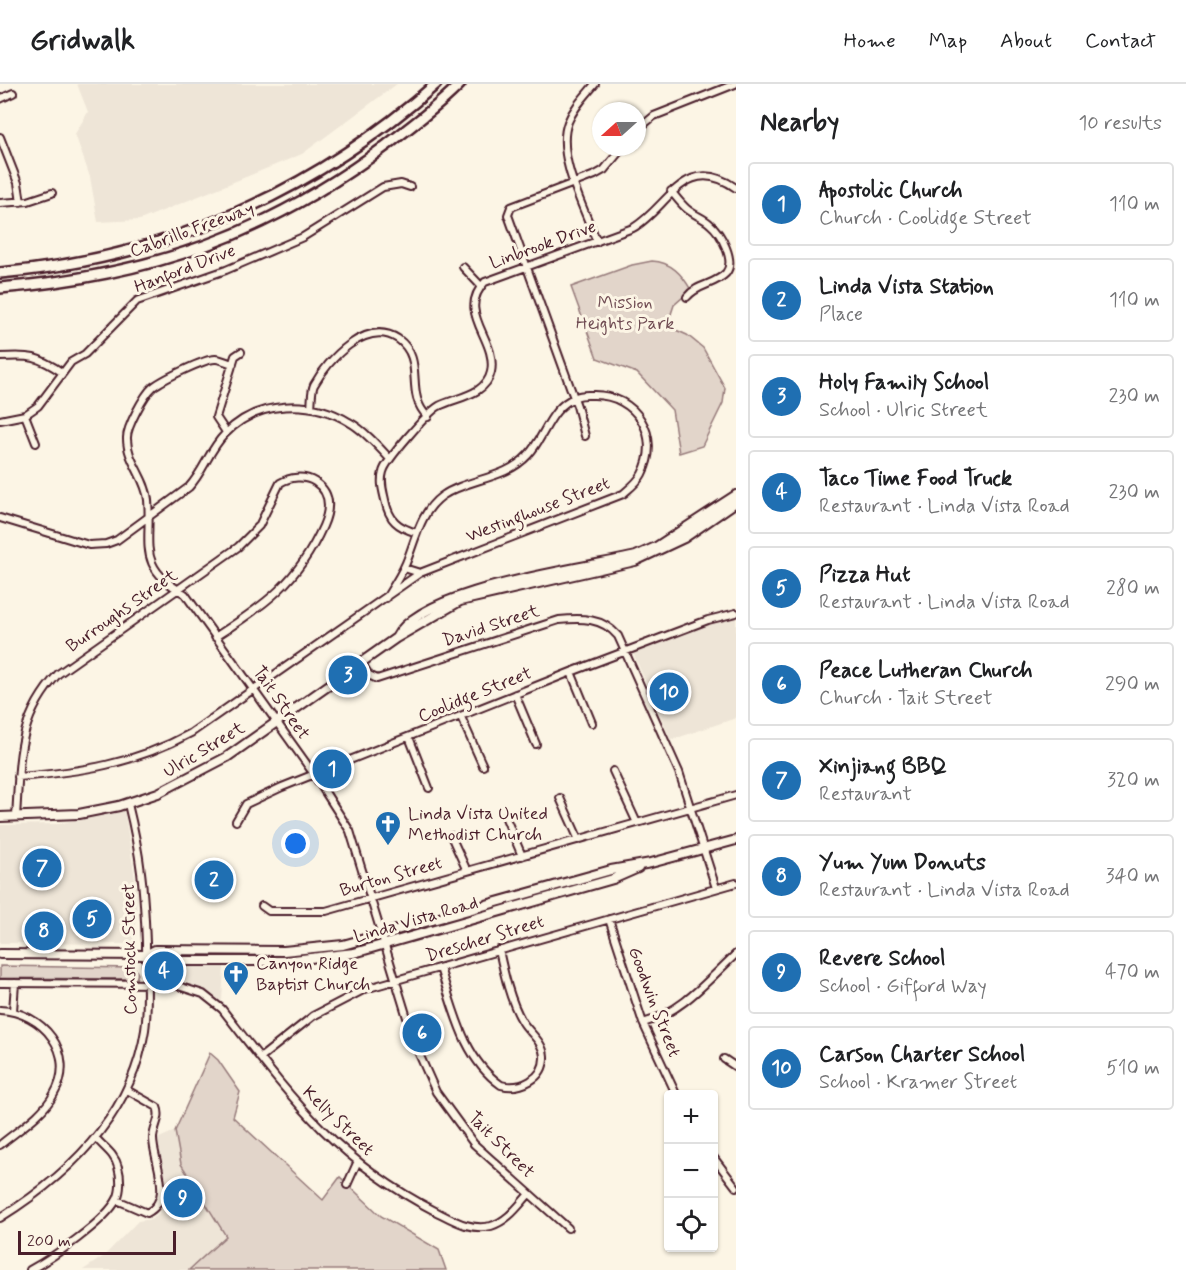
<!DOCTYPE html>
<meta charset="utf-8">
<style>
body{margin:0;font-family:Mynerve,sans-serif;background:#f2f2f2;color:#202124}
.controls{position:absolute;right:18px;bottom:18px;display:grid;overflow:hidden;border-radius:6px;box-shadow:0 2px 4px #0004}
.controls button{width:54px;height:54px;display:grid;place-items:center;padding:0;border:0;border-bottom:2px solid #e0e0e0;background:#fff;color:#202124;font:30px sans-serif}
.compass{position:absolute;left:592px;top:18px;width:54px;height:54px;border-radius:50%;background:#fff;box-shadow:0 2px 4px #0004;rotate:249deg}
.scale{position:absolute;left:18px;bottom:15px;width:158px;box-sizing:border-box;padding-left:6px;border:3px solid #4a1f2b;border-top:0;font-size:16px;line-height:21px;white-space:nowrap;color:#4a1f2b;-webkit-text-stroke:4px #fcf5e5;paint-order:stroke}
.you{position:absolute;left:296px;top:760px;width:21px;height:21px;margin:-15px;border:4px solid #fff;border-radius:50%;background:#1a73e8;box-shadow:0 0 0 9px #1a73e833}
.badge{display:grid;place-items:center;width:39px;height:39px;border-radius:50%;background:#1f6fb2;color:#fff;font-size:20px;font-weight:700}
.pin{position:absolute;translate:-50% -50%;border:3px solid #fff;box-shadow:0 2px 6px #0006}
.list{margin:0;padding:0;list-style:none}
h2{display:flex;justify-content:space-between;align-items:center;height:78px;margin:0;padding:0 24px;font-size:26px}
h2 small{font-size:20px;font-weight:400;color:#757577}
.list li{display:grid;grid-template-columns:39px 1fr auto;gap:18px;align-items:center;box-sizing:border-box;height:84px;margin:0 12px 12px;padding:0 12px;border:2px solid #e0e0e0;border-radius:6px}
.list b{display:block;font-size:22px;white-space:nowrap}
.list p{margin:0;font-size:20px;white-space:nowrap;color:#757577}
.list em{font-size:20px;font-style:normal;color:#757577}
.icon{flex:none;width:33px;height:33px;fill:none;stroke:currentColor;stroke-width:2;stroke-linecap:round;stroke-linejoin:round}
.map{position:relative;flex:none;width:736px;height:1186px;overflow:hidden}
header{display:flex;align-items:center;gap:36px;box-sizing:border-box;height:84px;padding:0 30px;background:#fff;border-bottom:2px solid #e0e0e0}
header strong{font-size:28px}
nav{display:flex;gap:33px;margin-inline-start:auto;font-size:21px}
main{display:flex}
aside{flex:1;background:#fff}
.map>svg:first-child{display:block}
</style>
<header>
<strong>Gridwalk</strong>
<nav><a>Home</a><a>Map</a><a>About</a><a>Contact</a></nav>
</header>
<main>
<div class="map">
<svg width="736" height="1186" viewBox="0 0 736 1186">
<rect width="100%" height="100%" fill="#fcf5e5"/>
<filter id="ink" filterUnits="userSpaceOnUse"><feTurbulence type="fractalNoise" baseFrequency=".0167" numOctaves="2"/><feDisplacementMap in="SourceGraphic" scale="12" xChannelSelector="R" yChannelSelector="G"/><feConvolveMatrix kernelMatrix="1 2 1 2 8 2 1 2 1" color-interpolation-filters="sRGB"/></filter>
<g filter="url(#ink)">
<path fill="#eee5d7" d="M77 0H397L302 70 140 136 98 138 90 93 75 50 88 28Z
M736 531V634L671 656 633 569 708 538Z
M124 724 137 807 135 858 131 860 0 859V741L58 740Z
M170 883H224L222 917 186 898 158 892 157 885Z
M175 1047 181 1080 226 1152 189 1186H83L104 1172 138 1137 152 1135 159 1129 165 1106V1089L157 1055Z"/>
<path fill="#e2d5ca" stroke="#967a7a" stroke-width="1.5" d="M652 177C671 178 682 190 691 206L674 221 667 242 687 251 703 264 725 304 723 319 702 362 679 369 672 326 637 289 597 274 571 203 632 181Z
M0 882 135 884 138 890 136 895 0 894Z
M210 969 218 976 240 1008 233 1033 323 1116 340 1093 381 1132 439 1166 446 1186H189L226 1152 181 1080 175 1047Z"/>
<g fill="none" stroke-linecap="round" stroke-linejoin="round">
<defs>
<path id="minor" d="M595 0C585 12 574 23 568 38 555 71 585 126 597 158
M0 15 13 9
M637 46 654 32 735 0
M0 53 18 99 21 118
M671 107C676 113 681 120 687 125 694 131 704 134 710 140 721 149 736 177 726 189 715 201 697 200 687 213
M0 119 28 117 52 109
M463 183 481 202
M0 273C30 271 38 272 63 289
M233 280C228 279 221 275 216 275 205 274 162 296 153 303 144 311 126 344 127 355 127 377 146 394 148 416 152 460 135 482 185 510L311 686 350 747 416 963 436 1008 474 1060 568 1144
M311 323C312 317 311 307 314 301 328 276 366 234 398 255 427 276 403 309 428 333
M25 331 36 359
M0 336 25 331 38 322 71 278 85 270 137 217 226 186 303 153 383 103 401 100 410 103
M226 348 216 333 235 272 241 268
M585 352 577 322 508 131 511 123 595 91 604 86 623 63
M0 434 89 461 106 460 117 456 189 403C204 387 209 366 225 350 257 316 311 315 349 338 364 346 379 363 390 375
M417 449C397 443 389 436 385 416 383 407 380 398 383 388 386 376 427 329 439 322 457 313 486 311 491 288 498 255 455 229 485 198L633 144C668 124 685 68 736 104
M386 514C393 503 401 491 406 479 416 455 420 428 442 412 468 394 505 396 528 371 546 352 549 324 576 313 581 310 588 311 594 311 636 311 662 352 642 390 638 398 630 404 623 410L420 489 404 484
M361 578 369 591 377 595 559 536C581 534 602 533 618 552L679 688 716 804
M571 588 592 639
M515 610 536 660
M461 633 483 682
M409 653 429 704
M613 687 637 739
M18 693C80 688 135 680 191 649L420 489
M560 714 579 756
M505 732 522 772
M16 733C20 676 16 636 58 590L238 463 259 442 280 399C290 393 304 391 315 398 332 409 330 426 323 442 298 498 265 521 215 553
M236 737 246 720 282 703 571 588 708 536 736 529
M451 752 467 787
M262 822 269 827H326L736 711
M609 835 643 939 676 1010
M440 884C454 926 463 974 501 1001 520 1006 545 995 544 972 543 957 529 949 522 937 510 917 504 889 499 866
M0 899 172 900 203 910 222 925C289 1011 335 1076 435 1127 453 1136 470 1147 491 1142 508 1137 518 1122 529 1110
M0 926C42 928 78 969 54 1010 43 1031 18 1046 0 1061
M13 927 15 899
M643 939C682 928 707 897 736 870
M260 974 313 932 365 905 736 799
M724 975 736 983
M714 1074 736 1103
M347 1101 357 1079
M117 1116 147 1129C175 1115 153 1076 153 1055 153 1043 162 1034 157 1023L127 1006
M0 1134C69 1091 132 1030 145 946 149 917 146 888 146 859 144 806 141 772 128 720
M30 1186C52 1174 106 1137 117 1115 121 1107 121 1093 118 1083 115 1070 104 1064 96 1054"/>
<path id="major" d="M396 554C420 504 583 485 636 472L656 463 736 411
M0 733 79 730 119 722 158 709 227 673 396 554 460 517 635 477 684 454 736 418
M0 870 146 871 155 866 284 867 343 861 611 786 651 779 736 756
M146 871 156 877H284L354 869 613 795 638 784"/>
<path id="highway" d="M0 189C164 175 313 109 436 0
M0 204C149 192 267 151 387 61 412 41 438 23 460 0"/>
</defs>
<use href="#minor" stroke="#4a1f2b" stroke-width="10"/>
<use href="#major" stroke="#4a1f2b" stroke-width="12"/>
<use href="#highway" stroke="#4a1f2b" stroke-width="14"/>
<use href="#minor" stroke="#fcf5e5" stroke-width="6"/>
<use href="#major" stroke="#fcf5e5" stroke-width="8"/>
<use href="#highway" stroke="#fcf5e5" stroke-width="9"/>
</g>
</g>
<defs>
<symbol id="church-pin" viewBox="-11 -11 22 30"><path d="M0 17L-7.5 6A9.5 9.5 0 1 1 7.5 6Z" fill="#1f6fb2" stroke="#fcf5e5"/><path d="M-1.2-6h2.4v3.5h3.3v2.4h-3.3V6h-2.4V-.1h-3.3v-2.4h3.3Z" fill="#fff"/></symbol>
</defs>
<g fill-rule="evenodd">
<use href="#church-pin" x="373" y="725" width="30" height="40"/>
<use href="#church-pin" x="221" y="875" width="30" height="40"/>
</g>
<g text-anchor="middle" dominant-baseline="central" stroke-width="6" stroke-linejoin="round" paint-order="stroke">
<g font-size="18" fill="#4a1f2b" stroke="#fcf5e5">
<text transform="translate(192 146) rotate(-20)">Cabrillo Freeway</text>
<text transform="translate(543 161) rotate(-20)">Linbrook Drive</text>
<text transform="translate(185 185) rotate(-21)">Hanford Drive</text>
<text transform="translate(538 426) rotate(-21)">Westinghouse Street</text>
<text transform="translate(122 527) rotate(-35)">Burroughs Street</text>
<text transform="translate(491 542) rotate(-18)">David Street</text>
<text transform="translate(475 611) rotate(-22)">Coolidge Street</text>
<text transform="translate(281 619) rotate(55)">Tait Street</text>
<text transform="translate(204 666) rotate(-31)">Ulric Street</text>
<text transform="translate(391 793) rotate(-16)">Burton Street</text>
<text transform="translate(416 836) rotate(-16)">Linda Vista Road</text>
<text transform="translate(485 855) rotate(-17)">Drescher Street</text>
<text transform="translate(130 865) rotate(-91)">Comstock Street</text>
<text transform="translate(654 918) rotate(69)">Goodwin Street</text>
<text transform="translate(338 1037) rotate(44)">Kelly Street</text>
<text transform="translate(501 1061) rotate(45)">Tait Street</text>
</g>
<g font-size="18" fill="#704c53" stroke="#fcf5e5">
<text x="625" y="219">Mission<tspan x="625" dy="21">Heights Park</tspan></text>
</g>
<g font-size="18" fill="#4a1f2b" stroke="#fcf5e5" text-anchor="start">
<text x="408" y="730">Linda Vista United<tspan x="408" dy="21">Methodist Church</tspan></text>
<text x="256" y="880">Canyon Ridge<tspan x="256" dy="21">Baptist Church</tspan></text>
</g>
</g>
</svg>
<div class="controls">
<button>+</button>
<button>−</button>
<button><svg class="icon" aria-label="locate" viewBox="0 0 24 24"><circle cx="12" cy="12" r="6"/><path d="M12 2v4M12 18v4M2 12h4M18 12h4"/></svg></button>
</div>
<svg class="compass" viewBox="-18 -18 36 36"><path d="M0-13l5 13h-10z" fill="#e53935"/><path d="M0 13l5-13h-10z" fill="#757577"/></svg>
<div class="scale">200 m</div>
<div class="you"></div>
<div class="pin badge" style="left:332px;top:685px">1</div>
<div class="pin badge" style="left:214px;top:796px">2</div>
<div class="pin badge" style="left:348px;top:591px">3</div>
<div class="pin badge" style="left:164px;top:887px">4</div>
<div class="pin badge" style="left:92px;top:835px">5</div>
<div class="pin badge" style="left:422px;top:949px">6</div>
<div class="pin badge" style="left:42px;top:784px">7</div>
<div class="pin badge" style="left:44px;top:847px">8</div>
<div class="pin badge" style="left:183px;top:1114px">9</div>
<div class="pin badge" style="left:669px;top:608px">10</div>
</div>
<aside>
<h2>Nearby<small>10 results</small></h2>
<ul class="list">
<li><span class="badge">1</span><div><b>Apostolic Church</b><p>Church · Coolidge Street</p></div><em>110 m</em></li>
<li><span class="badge">2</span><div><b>Linda Vista Station</b><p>Place</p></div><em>110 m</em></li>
<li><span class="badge">3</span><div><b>Holy Family School</b><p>School · Ulric Street</p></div><em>230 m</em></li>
<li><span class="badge">4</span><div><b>Taco Time Food Truck</b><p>Restaurant · Linda Vista Road</p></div><em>230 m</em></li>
<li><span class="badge">5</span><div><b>Pizza Hut</b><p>Restaurant · Linda Vista Road</p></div><em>280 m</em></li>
<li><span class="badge">6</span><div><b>Peace Lutheran Church</b><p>Church · Tait Street</p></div><em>290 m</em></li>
<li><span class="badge">7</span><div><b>Xinjiang BBQ</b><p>Restaurant</p></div><em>320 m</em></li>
<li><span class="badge">8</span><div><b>Yum Yum Donuts</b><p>Restaurant · Linda Vista Road</p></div><em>340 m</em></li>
<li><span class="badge">9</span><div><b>Revere School</b><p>School · Gifford Way</p></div><em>470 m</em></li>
<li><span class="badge">10</span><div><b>Carson Charter School</b><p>School · Kramer Street</p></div><em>510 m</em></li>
</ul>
</aside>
</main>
